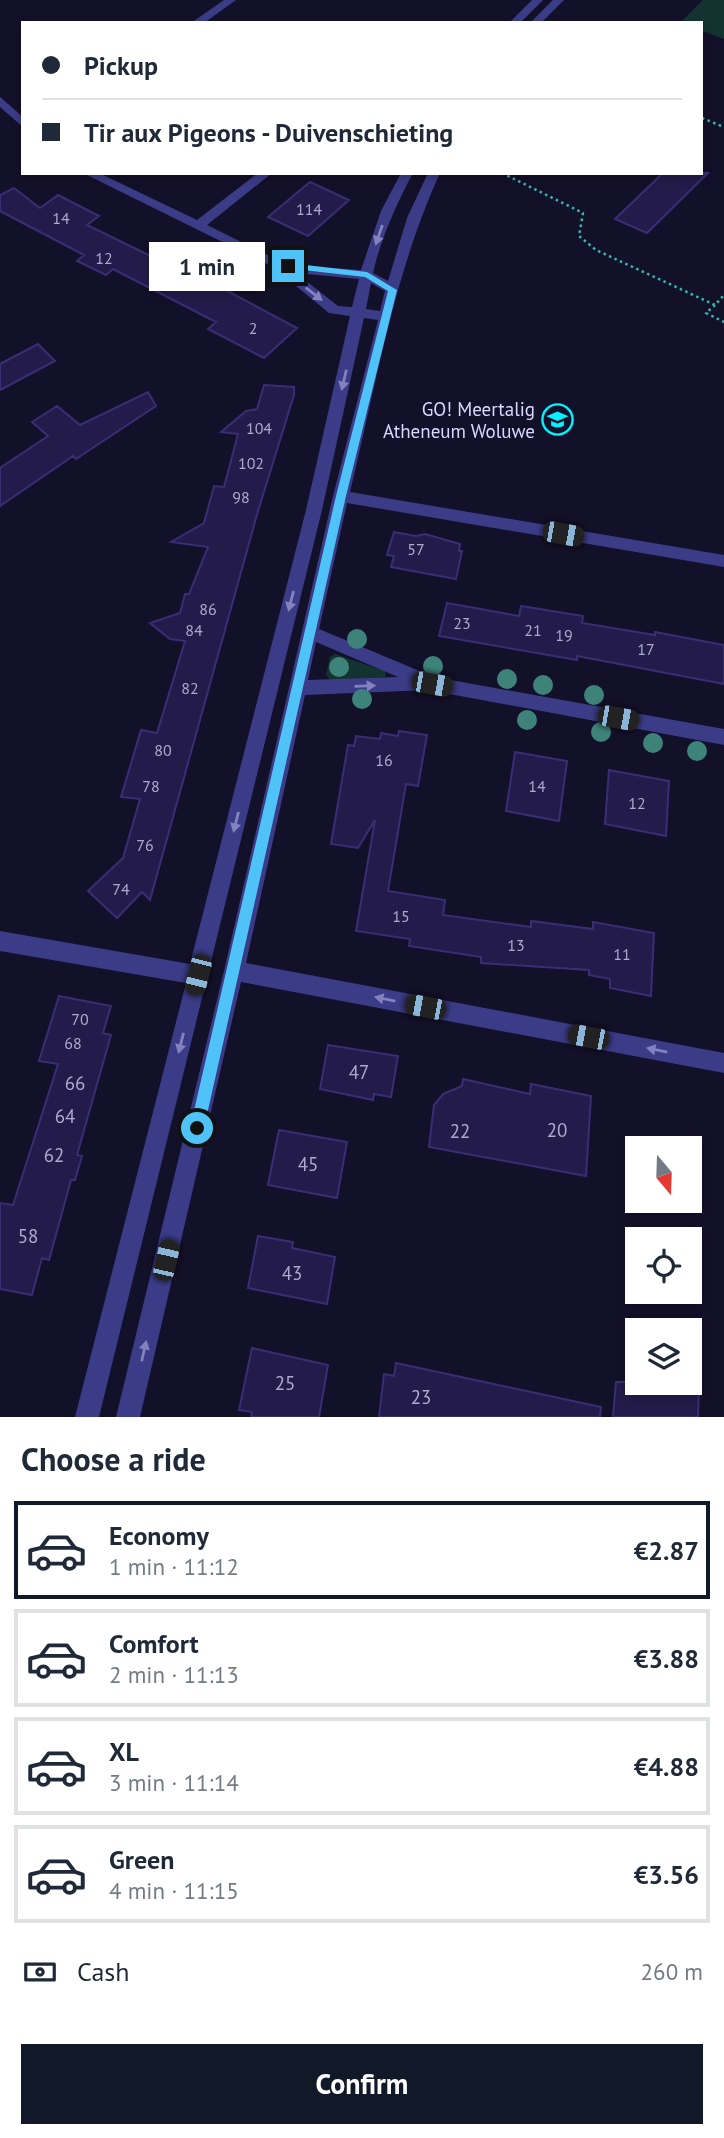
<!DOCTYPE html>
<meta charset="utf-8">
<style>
body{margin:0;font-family:"PT Sans",sans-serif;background:#f6f6f7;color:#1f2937;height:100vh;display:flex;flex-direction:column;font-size:26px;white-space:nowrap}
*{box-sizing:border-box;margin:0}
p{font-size:23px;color:#747a83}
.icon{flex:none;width:38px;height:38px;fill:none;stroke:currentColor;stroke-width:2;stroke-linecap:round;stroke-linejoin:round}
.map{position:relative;height:1417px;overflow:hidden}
.details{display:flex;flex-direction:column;background:#fff;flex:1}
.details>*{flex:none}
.guide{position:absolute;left:21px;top:21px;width:682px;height:154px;border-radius:0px;box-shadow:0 4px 10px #0003;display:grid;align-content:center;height:154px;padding:0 21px;background:#fff}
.needle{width:46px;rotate:161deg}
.buttons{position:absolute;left:625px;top:1136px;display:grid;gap:14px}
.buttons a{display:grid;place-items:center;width:77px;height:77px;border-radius:0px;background:#fff;box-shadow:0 4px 10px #0003;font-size:35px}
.end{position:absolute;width:32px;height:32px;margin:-16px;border:9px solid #4fc3f7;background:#111;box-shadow:0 0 0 4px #111}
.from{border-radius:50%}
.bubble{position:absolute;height:49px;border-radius:0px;background:#fff;box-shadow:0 4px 10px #0003;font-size:23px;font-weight:800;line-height:49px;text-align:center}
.car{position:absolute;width:21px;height:42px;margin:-21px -10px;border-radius:9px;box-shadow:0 0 5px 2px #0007;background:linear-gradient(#222 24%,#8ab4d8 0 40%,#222 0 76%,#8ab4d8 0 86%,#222 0)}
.guide b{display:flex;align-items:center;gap:24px;height:66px;font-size:26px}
.guide b+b{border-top:2px solid #e0e1e3}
.guide i{width:18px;height:18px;background:#1f2937}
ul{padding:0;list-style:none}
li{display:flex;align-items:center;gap:21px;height:98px;margin:0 14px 10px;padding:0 7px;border:4px solid #e0e1e3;border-radius:0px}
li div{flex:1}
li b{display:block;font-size:26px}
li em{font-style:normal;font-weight:800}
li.selected{border-color:#111827}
li>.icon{width:63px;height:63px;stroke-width:1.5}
h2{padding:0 21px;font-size:32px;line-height:84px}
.pay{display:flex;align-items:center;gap:18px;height:77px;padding:0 21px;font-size:26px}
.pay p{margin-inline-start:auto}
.primary-button{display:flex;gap:14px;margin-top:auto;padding:14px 21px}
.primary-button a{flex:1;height:80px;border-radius:0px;background:#111827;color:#fff;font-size:28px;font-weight:800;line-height:80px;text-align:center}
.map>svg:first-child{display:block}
.green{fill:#133331}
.building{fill:#231c4a;stroke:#392e76;stroke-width:2}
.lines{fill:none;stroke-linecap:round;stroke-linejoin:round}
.path{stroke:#30bcad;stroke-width:2.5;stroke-dasharray:2.5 3.5;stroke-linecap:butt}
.minor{fill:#3b3c88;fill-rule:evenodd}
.tree{fill:#3e8379}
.oneway{fill:#8382be}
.route{fill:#4fc3f7}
.labels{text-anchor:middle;stroke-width:5;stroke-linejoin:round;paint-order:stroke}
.number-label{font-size:16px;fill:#ada9d2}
.poi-label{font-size:19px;fill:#dbd8ff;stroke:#131029;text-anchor:end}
.near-number-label{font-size:19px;fill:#ada9d2}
</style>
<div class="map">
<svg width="724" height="1417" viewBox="0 0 724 1417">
<rect width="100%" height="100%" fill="#131029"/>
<path class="green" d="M703,0H724V39L702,31V23H680Z
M335,654L385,671L386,677L330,680L326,675L330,657Z"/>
<path class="building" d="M663,173H708L647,233L615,219Z
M310,182L349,200L308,236L268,217Z
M14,188L40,208L58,195L99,216L87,225L161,261L171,253L223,279L216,285L297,328L264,358L208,329L216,322L113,269L106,275L77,261L84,255L0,211V195Z
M38,344L55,361L0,390V364Z
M264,385L294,387V395L258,511L150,900L142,892L117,918L88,891L123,858L140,799L121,797L141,730L157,733L185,641L170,639L150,623L180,613L185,594H189L208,547L171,542L204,523L214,486L224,487L238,434L221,432L246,411L257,409Z
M148,392L156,406L76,459L73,456L0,506V468L48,436L32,422L57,406L80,425Z
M394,532L416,536L425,534L460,544L459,551H462L456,579L391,567L394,556L387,555Z
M447,603L519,616L521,606L583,616L582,623L655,635V632L724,645V684L577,656V660L439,636Z
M399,731L427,735L418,786L406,784L388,891L445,900L443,915L531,927V921L593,929V922L654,933L651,996L610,988V979L589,975V970L481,963V957L409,946L410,939L356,931L375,820L358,848L331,844L348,745L354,746L356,736L380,739L381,733L398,736Z
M515,752L567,761L559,821L506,811Z
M609,770L669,781L666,836L605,824Z
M59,996L111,1006L103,1033L111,1035L77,1155L82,1156L75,1180H71L49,1260L42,1258L32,1295L0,1289V1203L13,1205L58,1064L39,1061Z
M328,1045L398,1056L391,1097L374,1094L373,1100L320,1089Z
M463,1079L530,1094L531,1084L591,1096L586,1176L429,1147L434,1105L443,1094L462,1086Z
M279,1130L347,1142L337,1198L268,1185Z
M258,1236L293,1242L292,1248L335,1257L327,1304L248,1288Z
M252,1348L328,1365L319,1417H251L252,1412L239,1410Z
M396,1363L601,1407L600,1417H379L384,1374L394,1376Z
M616,1382H678L699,1387L698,1417H613Z"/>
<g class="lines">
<path class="path" d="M702,118L724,127
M502,173L583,213L579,236L596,250L715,305L724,295
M715,305L706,313L724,322"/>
<path class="minor" d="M224,0H236L204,23H191Z
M532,0H543L520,23H509Z
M553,0H564L541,23H530Z
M0,97L23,117V127L0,107Z
M83,173H99L197,220L258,173H272L207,225L278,260L303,266L361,270L381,211L401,173H413C396,205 381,238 373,273L388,281L407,218L428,173H440C394,273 376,385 350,492L724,555V567L347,503L319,629L434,677L724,729V745L428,690L305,695L246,963L724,1053V1073L241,982L140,1417H116L224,971L333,496L378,320L364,318L322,510L99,1417H75L186,983L0,951V931L190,964L306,510L350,316L329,313L273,267ZM296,273L359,279L352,307L338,306ZM371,283L385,291L380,311L366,309ZM316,642L398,677L308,680Z"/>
</g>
<g class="tree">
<circle cx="357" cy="639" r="10"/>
<circle cx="433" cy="666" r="10"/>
<circle cx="339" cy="667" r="10"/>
<circle cx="507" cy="679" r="10"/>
<circle cx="543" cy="685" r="10"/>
<circle cx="594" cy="695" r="10"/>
<circle cx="362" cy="699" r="10"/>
<circle cx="527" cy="720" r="10"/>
<circle cx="601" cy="732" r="10"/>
<circle cx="653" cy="743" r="10"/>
<circle cx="697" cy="751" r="10"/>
</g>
<defs><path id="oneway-solid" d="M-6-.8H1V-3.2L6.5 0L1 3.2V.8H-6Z" transform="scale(1.75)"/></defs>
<g class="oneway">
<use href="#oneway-solid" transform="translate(379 235) rotate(109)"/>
<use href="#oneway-solid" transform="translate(314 294) rotate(38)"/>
<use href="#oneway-solid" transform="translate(344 380) rotate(103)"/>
<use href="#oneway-solid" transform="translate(291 601) rotate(104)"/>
<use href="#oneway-solid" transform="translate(365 686) rotate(-2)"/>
<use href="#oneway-solid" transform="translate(236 822) rotate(104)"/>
<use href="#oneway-solid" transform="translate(385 999) rotate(-169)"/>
<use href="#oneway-solid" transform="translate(181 1043) rotate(104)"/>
<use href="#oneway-solid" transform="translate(657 1050) rotate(-169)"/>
<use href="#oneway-solid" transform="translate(144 1351) rotate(-77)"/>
</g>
<path class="route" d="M288,263L367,272L397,290L346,496L204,1128L197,1135L190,1128L336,496L388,291L365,277L285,268V264Z"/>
<defs>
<symbol id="school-ring" viewBox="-11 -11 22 22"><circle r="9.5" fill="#131029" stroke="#04f2ff" stroke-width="1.5"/><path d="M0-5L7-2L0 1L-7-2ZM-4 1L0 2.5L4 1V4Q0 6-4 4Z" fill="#04f2ff"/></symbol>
</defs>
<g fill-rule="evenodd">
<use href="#school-ring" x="540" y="402" width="35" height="35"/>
</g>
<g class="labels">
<g class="number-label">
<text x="309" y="215">114</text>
<text x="61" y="224">14</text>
<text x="104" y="264">12</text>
<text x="253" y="334">2</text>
<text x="259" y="434">104</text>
<text x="251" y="469">102</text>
<text x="241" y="503">98</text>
<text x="416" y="555">57</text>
<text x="208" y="615">86</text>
<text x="462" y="629">23</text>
<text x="194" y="636">84</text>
<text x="533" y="636">21</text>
<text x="564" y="641">19</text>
<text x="646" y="655">17</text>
<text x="190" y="694">82</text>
<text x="163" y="756">80</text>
<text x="384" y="766">16</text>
<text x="151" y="792">78</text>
<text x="537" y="792">14</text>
<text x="637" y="809">12</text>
<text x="145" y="851">76</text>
<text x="121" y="895">74</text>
<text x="401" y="922">15</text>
<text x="516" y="951">13</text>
<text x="622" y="960">11</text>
<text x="80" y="1025">70</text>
<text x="73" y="1049">68</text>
</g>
<g class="poi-label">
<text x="535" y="416">GO! Meertalig<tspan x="535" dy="22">Atheneum Woluwe</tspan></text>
</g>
<g class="near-number-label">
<text x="359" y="1079">47</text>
<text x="75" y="1090">66</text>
<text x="65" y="1123">64</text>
<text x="557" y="1137">20</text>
<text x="460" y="1138">22</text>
<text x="54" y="1162">62</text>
<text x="308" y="1171">45</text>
<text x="28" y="1243">58</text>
<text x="292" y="1280">43</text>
<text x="285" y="1390">25</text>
<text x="421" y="1404">23</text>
</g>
</g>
</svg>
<div class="buttons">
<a><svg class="needle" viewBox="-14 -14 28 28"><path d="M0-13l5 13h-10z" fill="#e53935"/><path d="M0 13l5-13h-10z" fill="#747a83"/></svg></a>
<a><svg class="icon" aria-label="locate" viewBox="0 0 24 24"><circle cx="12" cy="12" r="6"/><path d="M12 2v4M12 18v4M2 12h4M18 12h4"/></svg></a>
<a><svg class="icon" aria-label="layers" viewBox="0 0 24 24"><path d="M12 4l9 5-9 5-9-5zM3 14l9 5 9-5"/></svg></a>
</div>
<i class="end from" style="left:197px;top:1128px"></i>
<i class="end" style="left:288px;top:266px"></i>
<div class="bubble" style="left:149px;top:242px;width:116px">1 min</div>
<i class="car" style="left:563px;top:534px;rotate:100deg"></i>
<i class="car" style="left:432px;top:684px;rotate:100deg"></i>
<i class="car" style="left:618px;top:718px;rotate:100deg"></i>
<i class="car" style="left:198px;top:975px;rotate:194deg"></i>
<i class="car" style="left:425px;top:1007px;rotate:281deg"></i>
<i class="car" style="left:588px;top:1037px;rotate:281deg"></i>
<i class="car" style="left:166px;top:1260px;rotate:13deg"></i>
<div class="guide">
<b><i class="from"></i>Pickup</b>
<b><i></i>Tir aux Pigeons - Duivenschieting</b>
</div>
</div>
<section class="details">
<h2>Choose a ride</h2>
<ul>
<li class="selected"><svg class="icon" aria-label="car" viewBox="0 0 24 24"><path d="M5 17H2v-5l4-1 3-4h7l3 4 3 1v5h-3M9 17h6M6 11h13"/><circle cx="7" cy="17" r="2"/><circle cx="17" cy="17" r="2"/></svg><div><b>Economy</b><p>1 min · 11:12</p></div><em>€2.87</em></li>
<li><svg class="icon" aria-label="car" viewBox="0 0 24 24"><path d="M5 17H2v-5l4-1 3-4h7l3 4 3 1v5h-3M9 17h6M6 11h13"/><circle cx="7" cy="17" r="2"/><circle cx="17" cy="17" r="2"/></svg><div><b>Comfort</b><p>2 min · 11:13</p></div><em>€3.88</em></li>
<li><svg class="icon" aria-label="car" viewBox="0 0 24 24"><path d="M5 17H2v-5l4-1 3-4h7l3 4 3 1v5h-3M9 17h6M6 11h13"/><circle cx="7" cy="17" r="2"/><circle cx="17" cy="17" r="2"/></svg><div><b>XL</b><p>3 min · 11:14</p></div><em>€4.88</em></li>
<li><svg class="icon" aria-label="car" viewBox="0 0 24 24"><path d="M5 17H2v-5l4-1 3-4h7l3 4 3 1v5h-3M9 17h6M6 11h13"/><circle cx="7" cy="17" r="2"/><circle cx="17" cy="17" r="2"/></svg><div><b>Green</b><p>4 min · 11:15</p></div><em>€3.56</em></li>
</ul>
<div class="pay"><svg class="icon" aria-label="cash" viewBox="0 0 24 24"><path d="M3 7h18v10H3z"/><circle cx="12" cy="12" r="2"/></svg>Cash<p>260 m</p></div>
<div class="primary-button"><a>Confirm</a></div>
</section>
